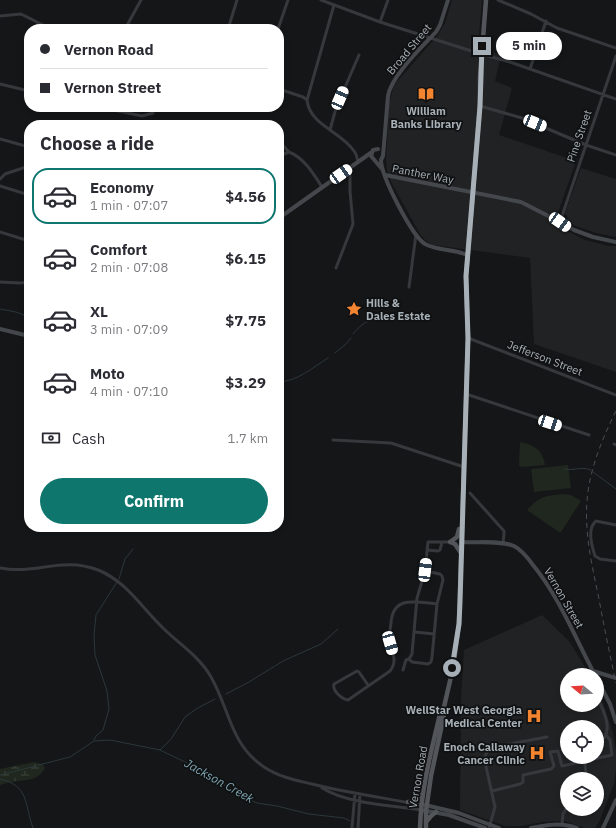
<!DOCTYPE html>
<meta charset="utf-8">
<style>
body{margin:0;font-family:"IBM Plex Sans",sans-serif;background:#f2f2f3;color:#2b2b33;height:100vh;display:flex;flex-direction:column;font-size:15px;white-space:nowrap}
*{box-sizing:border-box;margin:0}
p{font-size:13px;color:#7c7c81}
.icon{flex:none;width:22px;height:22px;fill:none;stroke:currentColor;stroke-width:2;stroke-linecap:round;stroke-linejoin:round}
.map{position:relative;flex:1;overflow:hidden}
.sheet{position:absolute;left:24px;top:120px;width:260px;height:412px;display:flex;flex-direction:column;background:#fff;border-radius:16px;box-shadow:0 2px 6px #0003}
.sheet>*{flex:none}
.banner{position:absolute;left:24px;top:24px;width:260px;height:88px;border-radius:16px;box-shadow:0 2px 6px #0003;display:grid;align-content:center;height:88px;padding:0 16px;background:#fff}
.needle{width:26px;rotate:288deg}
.tools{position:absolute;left:560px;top:668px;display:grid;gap:8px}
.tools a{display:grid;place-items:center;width:44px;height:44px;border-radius:50%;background:#fff;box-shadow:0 2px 6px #0003;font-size:20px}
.end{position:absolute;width:18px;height:18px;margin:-9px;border:5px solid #a7b0b7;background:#111;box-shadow:0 0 0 2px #111}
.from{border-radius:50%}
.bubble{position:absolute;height:28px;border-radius:14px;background:#fff;box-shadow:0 2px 6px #0003;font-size:13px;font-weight:700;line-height:28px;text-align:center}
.car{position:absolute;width:12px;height:24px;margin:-12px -6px;border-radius:5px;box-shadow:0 0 3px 1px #0007;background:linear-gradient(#fff 24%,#345 0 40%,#fff 0 76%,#345 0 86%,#fff 0)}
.banner b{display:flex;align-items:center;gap:14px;height:38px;font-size:15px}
.banner b+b{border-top:1px solid #e1e1e2}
.banner i{width:10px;height:10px;background:#2b2b33}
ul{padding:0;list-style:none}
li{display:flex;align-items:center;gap:12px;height:56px;margin:0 8px 6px;padding:0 8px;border:2px solid transparent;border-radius:16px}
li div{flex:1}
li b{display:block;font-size:15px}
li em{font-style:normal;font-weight:700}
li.selected{border-color:#0f766e}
li>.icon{width:36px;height:36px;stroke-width:1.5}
h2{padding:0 16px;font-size:18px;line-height:48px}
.pay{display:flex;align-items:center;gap:10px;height:44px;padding:0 16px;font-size:15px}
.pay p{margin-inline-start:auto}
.primary-button{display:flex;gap:8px;margin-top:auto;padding:8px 16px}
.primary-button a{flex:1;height:46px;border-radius:24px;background:#0f766e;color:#fff;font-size:16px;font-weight:700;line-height:46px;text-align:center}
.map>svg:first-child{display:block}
.built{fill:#212224;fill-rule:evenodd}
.wetland{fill:url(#wetland-marsh)}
.pitch{fill:#20271f}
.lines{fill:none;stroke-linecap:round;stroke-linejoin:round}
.stream{stroke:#2b383b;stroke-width:1}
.street{stroke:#36383c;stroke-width:3}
.secondary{stroke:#44484c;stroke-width:4}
.primary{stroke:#52565b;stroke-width:4.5}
.rail{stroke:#4b4f53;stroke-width:1;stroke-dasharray:5 4;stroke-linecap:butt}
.route{stroke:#a7b0b7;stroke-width:5}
.labels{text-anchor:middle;stroke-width:3.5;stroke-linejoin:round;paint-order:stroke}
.street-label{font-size:11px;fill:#a7b0b7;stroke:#101112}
.poi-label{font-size:11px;font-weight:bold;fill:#a7b0b7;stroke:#101112;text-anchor:end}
.water-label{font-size:12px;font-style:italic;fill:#7ea6b3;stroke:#101112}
</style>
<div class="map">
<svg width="616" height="828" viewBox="0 0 616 828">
<defs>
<pattern id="wetland-marsh" width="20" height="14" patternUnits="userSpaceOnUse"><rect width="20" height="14" fill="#20271f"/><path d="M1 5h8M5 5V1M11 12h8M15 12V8" fill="none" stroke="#3e443d"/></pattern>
</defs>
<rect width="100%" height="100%" fill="#151617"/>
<path class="built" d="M452,0H482L478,47L501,55L495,81L512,88L499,135L576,161L554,224L585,240L609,246H616V372L534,344L530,258L433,245L426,241L420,234L391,182L387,170L386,160L389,104L394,85L438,35L445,23Z
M581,168L616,179V237L596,233L570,224L565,213Z
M542,615L569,641L590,675H567V705H597V690L603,703L613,733L616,751V769L614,784L600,820L595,828H584L565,821L543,822L521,826H505L460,810L461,698L464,650ZM567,727H597V757H567ZM567,779H597V809H567Z"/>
<path class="wetland" d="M34,762L42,764L45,768C37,783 23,779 10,782C6,783 3,784 0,785V769Z"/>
<path class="pitch" d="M520,442C534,444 543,451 545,465L521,467L519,465Z
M568,465L571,488L534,492L531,469Z
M563,494L571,495L581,501L561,532H559L527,510C540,496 545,496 563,494Z"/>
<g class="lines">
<path class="stream" d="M0,309L16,312L29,317
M353,334C359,327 364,321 374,320
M335,353L346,344L351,338
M279,382C298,381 312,368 328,358
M565,469C576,471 580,466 591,470
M593,472L616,489
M119,579L125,559L133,549
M226,694L249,682L283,661L321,644L338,629
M94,740L96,736L103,730L109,709L107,691L95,655L94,636L96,615L117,582
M160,750L171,739L185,717L196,709L215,699
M0,775L70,757L94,741L110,740L160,750L206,772L239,795L257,803L277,806L309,814L344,818L350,821
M0,779C30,786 24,804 33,828"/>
<path class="street" d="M321,0L380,22L481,54L510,62L616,99
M498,0L531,14L557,28L616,48
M334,5L307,100C310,126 341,131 354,151C357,154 357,159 358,162
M0,16L21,14L51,29
M380,22L388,0
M125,29L141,0
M228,29L237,0
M278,29L288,0
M530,69L546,21
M0,84L29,91
M279,89L303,97L307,100
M480,106L522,118L586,145L616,155
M99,107L142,116L153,113L154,107
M330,130L336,108L359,55
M0,139L29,147
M279,141L289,152
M279,156L289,152C304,158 313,173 322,187
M0,179L5,174L29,166
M0,186L29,195
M560,222L616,56
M0,232L29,241
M336,268L353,224L350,191V167
M0,282L20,283L29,282
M409,287L416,234
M468,338L616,395
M466,394L589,435
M333,440L391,443L464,467
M614,444L616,445
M470,493L504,531V534L503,543
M616,525L596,521C587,528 592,547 595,556L600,559L616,561
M427,550L438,551L440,550L442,542
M0,568C35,575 62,556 98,570C126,581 142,608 163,628C179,644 200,657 211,677C230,710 230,744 264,767C279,777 295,780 312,784C348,793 385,798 422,805
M415,632L434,634
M409,659L412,662L428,664L431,662L432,657L437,604L443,580L442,576L440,574L425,571
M403,670L406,660L409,659L412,654L417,598L425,571L428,542H450
M368,685L359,672L357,671L334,684C332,691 342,699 348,700L390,671C398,661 392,653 390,642C389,636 390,629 391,623C393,595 416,602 437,604
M597,697C604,711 616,735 597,743
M584,757L586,773V779
M322,788C348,804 391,805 421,810
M492,791L520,784L523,782V775L551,769L554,766L550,752L558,751L562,766L612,755L610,740L607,736
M562,824L563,814L567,807
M352,828L355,793
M358,828L360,794
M489,828L495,807L485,762C485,757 485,753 489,750C494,746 538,739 547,737"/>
<path class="secondary" d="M378,149L373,150L371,156L382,169
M381,160L383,156L388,96C391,76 422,47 436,32L440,25L448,0
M381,160C381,176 412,236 425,244C438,251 454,249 467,255
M385,175L521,202L560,222L574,230L593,237L616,242
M279,218L372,152
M0,329L29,336
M462,542C476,543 500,540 514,546C522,550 528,558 533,565C560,598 575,638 595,675
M593,671L616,678
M597,679L610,704L616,722
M425,805L459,813L499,828
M421,810L449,815L485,828
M531,828C546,825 561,822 577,828
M603,828L616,800"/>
<path class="primary" d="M450,542L457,537L459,529
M450,542L455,544L461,553
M408,802L416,801L422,794
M426,822L431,816L436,812
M420,828C421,789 431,752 440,714L444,707L453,668L459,624L468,338L466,276L480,106V77L486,0
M426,828V811L431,776L444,715V707"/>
<path class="rail" d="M616,411C604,435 594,459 589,485C582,524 591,561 599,599C604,627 610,655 616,683"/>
</g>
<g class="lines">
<path class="route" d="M452,668L459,624L460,602L468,338L466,276L480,106L482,46"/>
</g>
<defs>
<symbol id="library-bare" viewBox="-9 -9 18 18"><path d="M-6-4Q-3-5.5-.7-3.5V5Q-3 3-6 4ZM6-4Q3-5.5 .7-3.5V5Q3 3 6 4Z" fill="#f38531" stroke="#101112" stroke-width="2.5" paint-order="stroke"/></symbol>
<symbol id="sight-bare" viewBox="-9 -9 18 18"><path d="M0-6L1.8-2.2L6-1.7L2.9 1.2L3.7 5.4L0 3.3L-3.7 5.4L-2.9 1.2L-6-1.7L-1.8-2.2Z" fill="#f38531" stroke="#101112" stroke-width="2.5" paint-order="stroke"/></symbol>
<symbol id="hospital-bare" viewBox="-9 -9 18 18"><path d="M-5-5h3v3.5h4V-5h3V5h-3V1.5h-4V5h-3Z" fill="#f38531" stroke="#101112" stroke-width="2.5" paint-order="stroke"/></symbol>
</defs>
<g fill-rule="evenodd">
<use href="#library-bare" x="415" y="83" width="22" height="22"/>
<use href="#sight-bare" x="343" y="298" width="22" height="22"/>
<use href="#hospital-bare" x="523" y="705" width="22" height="22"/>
<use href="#hospital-bare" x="526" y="742" width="22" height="22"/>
</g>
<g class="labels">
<g class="street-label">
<text transform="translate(409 49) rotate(-50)" y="4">Broad Street</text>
<text transform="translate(579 136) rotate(-71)" y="4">Pine Street</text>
<text transform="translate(423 174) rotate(11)" y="4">Panther Way</text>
<text transform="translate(545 358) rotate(21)" y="4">Jefferson Street</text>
<text transform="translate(564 598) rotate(60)" y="4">Vernon Street</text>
<text transform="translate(418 777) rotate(-80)" y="4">Vernon Road</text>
</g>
<g class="poi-label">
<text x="426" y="115" text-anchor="middle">William<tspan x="426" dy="13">Banks Library</tspan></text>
<text x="366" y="307" text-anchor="start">Hills &amp;<tspan x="366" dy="13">Dales Estate</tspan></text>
<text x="522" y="714">WellStar West Georgia<tspan x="522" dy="13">Medical Center</tspan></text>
<text x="525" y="751">Enoch Callaway<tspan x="525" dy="13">Cancer Clinic</tspan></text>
</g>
<g class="water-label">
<text transform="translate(219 781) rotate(29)" y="4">Jackson Creek</text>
</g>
</g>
</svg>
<div class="tools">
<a><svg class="needle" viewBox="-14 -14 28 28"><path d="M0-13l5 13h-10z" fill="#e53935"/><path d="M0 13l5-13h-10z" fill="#7c7c81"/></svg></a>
<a><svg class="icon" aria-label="locate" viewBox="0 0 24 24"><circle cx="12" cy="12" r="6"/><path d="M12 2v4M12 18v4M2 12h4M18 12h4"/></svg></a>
<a><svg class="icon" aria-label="layers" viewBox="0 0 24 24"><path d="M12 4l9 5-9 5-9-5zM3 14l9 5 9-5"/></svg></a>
</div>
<i class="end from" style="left:452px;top:668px"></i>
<i class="end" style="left:482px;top:46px"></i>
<div class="bubble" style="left:496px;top:32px;width:66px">5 min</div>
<i class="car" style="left:340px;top:98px;rotate:23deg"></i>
<i class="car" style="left:535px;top:123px;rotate:112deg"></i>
<i class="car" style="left:341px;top:174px;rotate:56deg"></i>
<i class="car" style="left:560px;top:222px;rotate:125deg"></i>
<i class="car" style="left:550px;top:423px;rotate:108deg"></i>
<i class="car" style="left:425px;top:570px;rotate:7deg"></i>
<i class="car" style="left:390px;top:643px;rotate:164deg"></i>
<div class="banner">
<b><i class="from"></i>Vernon Road</b>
<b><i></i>Vernon Street</b>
</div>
<section class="sheet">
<h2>Choose a ride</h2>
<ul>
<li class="selected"><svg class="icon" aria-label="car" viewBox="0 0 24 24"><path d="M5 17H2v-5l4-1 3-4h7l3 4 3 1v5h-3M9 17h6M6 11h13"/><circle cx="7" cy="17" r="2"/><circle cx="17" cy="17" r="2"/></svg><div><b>Economy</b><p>1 min · 07:07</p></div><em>$4.56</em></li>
<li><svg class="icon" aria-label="car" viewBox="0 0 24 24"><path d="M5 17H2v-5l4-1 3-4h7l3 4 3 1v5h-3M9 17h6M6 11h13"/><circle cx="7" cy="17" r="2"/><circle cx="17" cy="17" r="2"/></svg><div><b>Comfort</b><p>2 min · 07:08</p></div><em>$6.15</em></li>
<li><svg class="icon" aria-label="car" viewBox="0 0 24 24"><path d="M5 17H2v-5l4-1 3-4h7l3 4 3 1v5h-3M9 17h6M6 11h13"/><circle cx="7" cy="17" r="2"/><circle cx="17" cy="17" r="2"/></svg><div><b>XL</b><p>3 min · 07:09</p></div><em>$7.75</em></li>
<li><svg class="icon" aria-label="car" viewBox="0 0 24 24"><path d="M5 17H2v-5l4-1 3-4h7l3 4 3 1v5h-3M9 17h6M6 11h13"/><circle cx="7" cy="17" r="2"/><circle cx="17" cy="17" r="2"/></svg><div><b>Moto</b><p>4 min · 07:10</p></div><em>$3.29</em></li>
</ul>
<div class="pay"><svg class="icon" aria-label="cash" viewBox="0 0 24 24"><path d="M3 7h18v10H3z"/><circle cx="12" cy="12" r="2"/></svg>Cash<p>1.7 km</p></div>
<div class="primary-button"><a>Confirm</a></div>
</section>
</div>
